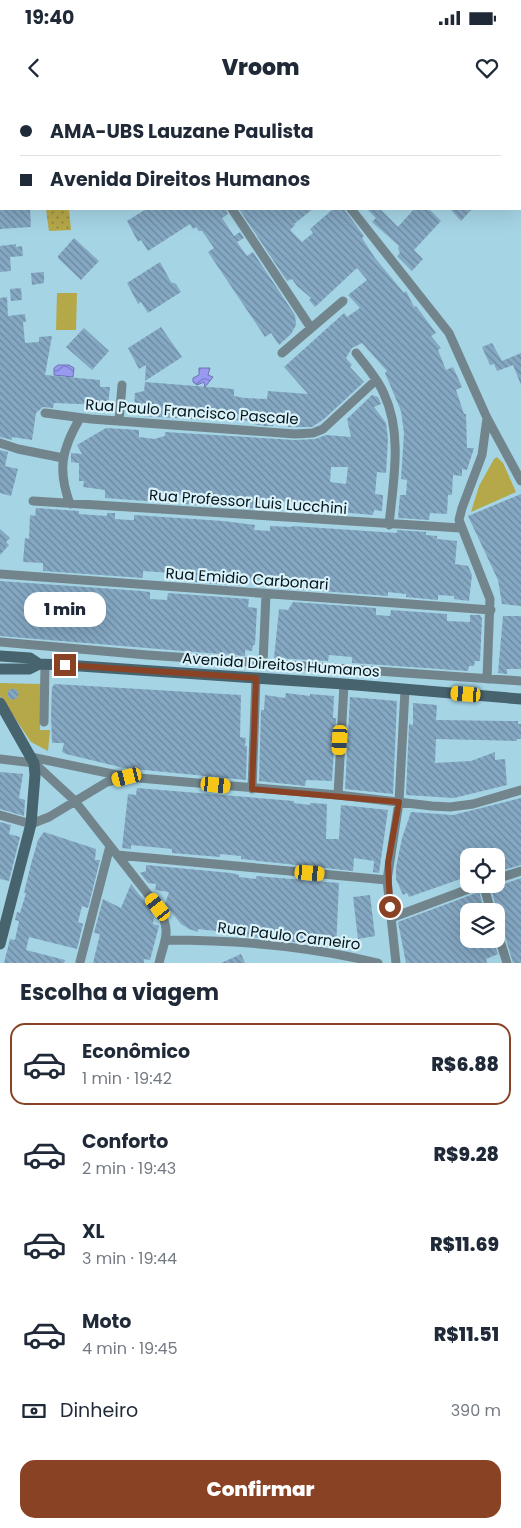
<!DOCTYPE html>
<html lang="pt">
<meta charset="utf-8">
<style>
body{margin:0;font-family:Poppins,sans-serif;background:#f2f2f3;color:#1f2937;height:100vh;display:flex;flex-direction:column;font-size:19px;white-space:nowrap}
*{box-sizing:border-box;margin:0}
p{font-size:16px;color:#747a83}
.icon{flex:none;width:28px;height:28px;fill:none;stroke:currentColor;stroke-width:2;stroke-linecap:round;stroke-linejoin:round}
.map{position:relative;height:863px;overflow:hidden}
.panel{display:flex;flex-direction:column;background:#fff;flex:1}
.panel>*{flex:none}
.banner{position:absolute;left:0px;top:0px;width:521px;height:110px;box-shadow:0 5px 20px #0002;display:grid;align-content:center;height:110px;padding:0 20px;background:#fff}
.controls{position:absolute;left:460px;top:748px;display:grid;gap:10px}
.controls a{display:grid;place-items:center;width:45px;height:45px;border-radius:10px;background:#fff;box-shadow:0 5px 20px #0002;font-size:25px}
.end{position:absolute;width:22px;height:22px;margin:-11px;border:6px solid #8a4224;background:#fff;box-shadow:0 0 0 2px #fff}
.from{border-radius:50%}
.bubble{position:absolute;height:35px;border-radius:15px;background:#fff;box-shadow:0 5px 20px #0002;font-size:16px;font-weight:800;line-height:35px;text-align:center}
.car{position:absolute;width:15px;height:30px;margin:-15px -8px;border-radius:6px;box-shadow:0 0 4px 1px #0007;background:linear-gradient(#f5c518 24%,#345 0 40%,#f5c518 0 76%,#345 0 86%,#f5c518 0)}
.banner b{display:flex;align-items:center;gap:18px;height:48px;font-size:19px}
.banner b+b{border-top:1px solid #e0e1e3}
.banner i{width:12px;height:12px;background:#1f2937}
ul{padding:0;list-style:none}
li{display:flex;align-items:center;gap:15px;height:82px;margin:0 10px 8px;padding:0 10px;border:2px solid transparent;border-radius:15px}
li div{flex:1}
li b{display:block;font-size:19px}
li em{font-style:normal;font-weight:800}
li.on{border-color:#8a4224}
li>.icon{width:45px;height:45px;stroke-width:1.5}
h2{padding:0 20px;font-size:22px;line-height:60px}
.pay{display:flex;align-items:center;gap:12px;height:55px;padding:0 20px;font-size:19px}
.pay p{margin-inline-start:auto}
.primary-button{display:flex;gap:10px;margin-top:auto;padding:10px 20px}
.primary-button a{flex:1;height:58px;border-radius:15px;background:#8a4224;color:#fff;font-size:20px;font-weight:800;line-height:58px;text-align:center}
.status{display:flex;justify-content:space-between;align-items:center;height:35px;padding:0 25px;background:#fff;direction:ltr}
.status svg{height:14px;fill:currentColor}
header{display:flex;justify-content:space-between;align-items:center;height:65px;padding:0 20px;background:#fff;font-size:22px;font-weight:800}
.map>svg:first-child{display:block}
.park{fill:#b5a849}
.garden{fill:url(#garden-dots)}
.water{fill:url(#water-waves);stroke:#6c72b1}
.building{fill:url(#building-back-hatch);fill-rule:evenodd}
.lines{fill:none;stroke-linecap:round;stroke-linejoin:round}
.street{stroke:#72858c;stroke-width:9}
.secondary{stroke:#47636d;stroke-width:11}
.route{stroke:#8a4224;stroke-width:6}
.labels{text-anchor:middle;stroke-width:4.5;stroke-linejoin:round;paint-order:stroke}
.street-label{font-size:15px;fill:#05161c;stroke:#d9f1f9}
</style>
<div class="status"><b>19:40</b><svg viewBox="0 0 49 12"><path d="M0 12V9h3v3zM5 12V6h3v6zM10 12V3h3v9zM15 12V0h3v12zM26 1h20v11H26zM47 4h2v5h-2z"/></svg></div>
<header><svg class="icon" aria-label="back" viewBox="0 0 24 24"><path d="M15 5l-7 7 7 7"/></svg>Vroom<svg class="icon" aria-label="heart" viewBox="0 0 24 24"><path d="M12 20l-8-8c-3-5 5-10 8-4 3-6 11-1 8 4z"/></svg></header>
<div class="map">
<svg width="521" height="863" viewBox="0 0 521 863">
<defs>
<pattern id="garden-dots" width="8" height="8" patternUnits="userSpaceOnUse" patternTransform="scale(1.25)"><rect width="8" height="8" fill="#b5a849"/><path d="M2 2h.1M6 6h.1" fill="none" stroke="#91883c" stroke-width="1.8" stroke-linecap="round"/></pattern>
<pattern id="water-waves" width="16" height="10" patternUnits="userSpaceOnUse" patternTransform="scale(1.25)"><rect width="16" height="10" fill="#9899f1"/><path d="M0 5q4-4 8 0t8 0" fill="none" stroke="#7a7cc2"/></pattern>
<pattern id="building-back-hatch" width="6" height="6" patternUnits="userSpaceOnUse" patternTransform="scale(1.25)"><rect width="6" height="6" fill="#85a8c3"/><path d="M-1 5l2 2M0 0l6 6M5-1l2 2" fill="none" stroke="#6b889e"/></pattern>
</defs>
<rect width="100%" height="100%" fill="#a5d4e5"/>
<path class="park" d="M57,193H77L76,230H56Z
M497,357L503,363L516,392L471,412L479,386L494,359Z
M0,583L41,584L40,630H50L48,651L31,642L0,596Z"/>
<path class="garden" d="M46,109H69L71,130L49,131Z"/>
<path class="water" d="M58,265H69L74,268L73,277L54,275V268Z
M199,268H210L208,275L213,277L205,287L204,282L197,285L193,282V278L199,275Z"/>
<path class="building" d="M0,109H30L31,127L0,129Z
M146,109H226L228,114L222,118L234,136L240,132L244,138L237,142L247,156L253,152L295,215L296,225L291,234L279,245L271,233L265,237L208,152L214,148L202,131H199L196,127L193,129L190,124L148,151L141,140L138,142L127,121Z
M239,109H313L294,124L295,125L290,130L302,142L313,133L310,129L333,109H344L364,136L362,138L375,158L404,193L406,191L414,207L416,206L436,233L431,236L441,248L438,250L446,270L453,267L458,278L462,287L456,290L464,314H466L467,348H474L467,370L462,369V376L453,375L452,395H448L447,414L430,413L429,420L398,418L400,395H406L407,380L401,379L404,333L401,311L385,273L387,271L362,243L352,248L346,258L352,265L350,267L364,282L324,319L312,327H288V319L274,318L273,326H265L254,324L255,321L232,320V314L207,312L206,320L143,316V308L134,307L135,293L144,291L145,282L234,289V296L245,298L267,299L268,291L308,294L284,267L344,213L347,217L360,208L348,195L367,180L357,168L315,207L309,200L311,198L297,186L292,179L287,181Z
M367,109H380L398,127L414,109H429L441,121L414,150L423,159L412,171L397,156L400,153L398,148L399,146L372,122L376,118Z
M450,109H472L461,121Z
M74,138L99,161L81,180L58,158V156Z
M16,144V147L22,146L23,156L10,157L11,171L0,172V146Z
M160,162L171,182L176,184L181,192L148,213L141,202L138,204L127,183Z
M44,172V183L32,185L31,173Z
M21,188L22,200L11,201L10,189Z
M7,197L8,216L25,214L26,222H23L25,243L39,242V237L52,236L45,275L100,280V287H110L108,305L54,303L53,308L43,307L36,313L32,340L12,337V340L0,337V198Z
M161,227L182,257L145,281L146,265L139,269L128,248Z
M84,228L109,251L92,270L66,247Z
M492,243L502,261L521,253V285L513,265L497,271L494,264L490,265L482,247Z
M372,295L378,297L381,304L374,307L386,323L388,339L386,373L377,372L375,394L383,395L382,411L374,410L373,415L339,412L340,406L277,401V410L250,408V400L235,399V407L186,404L187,395L171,394L161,393L160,402L105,398V390L83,387L84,381H79V363L71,362V353L82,354L77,345L106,328L139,330V337L154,339L165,336V332L295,340L315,339L326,335L351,337L347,319ZM331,367H348L346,384L330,382Z
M0,350L8,352L5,366L18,369L11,396L0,393Z
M521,394V506L502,504L498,480L468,416Z
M36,408L79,411V414L107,416V413H115V419L130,420H134V415L223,421L255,425L254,430L270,431V426L292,427V426L397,433V430L426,432V435L437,436V439L457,441L455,464L468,466L472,475L469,501L454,499V496L438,495V500L406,497V494L388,492V496L294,489L295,482L254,479L245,478L244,486L204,483L170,479L171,473L143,471V478L43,471V463L23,462L25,438L29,439L30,415L35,416Z
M0,429L10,438L6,442L9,445L0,455Z
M0,481L142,491L150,492V499L167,500L168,493L249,499L248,507L257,508L255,545H253L252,551L245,550V556L0,536Z
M293,502L376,508V515L390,516L391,510L447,514V521L470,522V515H480L482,519L480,561H475L474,566H469L468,571L352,563V557L329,555L328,561L274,558L279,509L288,510Z
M503,516H521V569H507V574L498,573Z
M55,584L241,595L240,637L246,638L245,646H247L246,680L124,668L66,654L62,652L64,643H52L51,614L52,587Z
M7.5 594a5.5 5.5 0 1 1 11 0a5.5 5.5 0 1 1-11 0Z
M286,593L310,596V594L334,596L333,618H336L332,681L306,680L305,686L259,681L261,610H264L265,595L285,598Z
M350,597L397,601L393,694L345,689Z
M413,603L437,605L436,620L518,621V624H521V639H517V641L436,639L435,663L471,661L495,652V660L505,659L507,685L454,698L406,695L409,624L413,625Z
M0,672L23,674L19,698L25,700L24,716L0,709Z
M137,688L294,701V703L310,705V703L327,704L326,739H339L341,705L388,710L379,773L373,772L374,761L354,758L353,771L241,759V756L220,754V757L172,753V749L131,745V749L122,748L128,694L136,695Z
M521,698V765L496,772V756H469V776L409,797L407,793L403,795L396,779V768L402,738L411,712L453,715Z
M0,722L11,725L9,734L20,737L9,781L0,779Z
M44,732L96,749L95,760H100L88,808L82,806L78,822L83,824L77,849L29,837L26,850L65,860L64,863H4L10,839L15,840L19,821L15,820L17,812L20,813L26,793H24L31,764L38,740Z
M146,765L231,773L239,775V777L256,779V776L339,783L336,848L274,839L225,835V832L198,829V832L189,829L181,824L165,804L169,792L155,790L156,784L148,783L140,773L146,771Z
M521,778V863H513L491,789Z
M131,784L149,807L154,817L153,824L159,826L150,860L144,859V863H93L100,834L94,833L103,799L121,808Z
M479,792L485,811H469V839H493L498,854L486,859L487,863H406L398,822Z
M370,795L375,836L358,839L353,797Z
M241,854L245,863H221Z"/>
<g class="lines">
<path class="street" d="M267,0L268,1
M419,0L420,1
M470,0V1
M125,1V0
M232,109L311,228
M351,109L449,233L487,318L482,355L462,408L459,420L490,499L487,579
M282,253L343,201
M356,253C366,266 378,279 384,294C403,334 393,383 389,425
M45,313L91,319L295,334L313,333L323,329L376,280
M487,318L521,381
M119,321L122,285
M0,343L18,349L63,358
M33,401L461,428
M70,404C57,369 62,349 80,318
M0,474L491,510
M0,542L147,555L521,581
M263,563L266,494
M44,622L45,564
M31,657L127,677L338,695L432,706L450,707L473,704L521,690
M0,659L34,663L74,700L158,807C172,832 165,838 159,863
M252,689L256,578
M338,695L344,584
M0,715L31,724L49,717L107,682L124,678
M117,755L387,780
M496,779L521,771
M483,784L491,811
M391,818L482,784
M496,828L507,863
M167,840C238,840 309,846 378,863
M80,862L110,746
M396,863L387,780L399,702L405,590"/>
<path class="secondary" d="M206,1L208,0
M0,14H1
M0,31H1
M0,556L30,558L39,564
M0,569H29L39,564L65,565L344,584L521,599
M0,603L34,663L35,675L31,724L0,844"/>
</g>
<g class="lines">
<path class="route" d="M65,565L256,578L252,689L399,702L388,763L390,807"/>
</g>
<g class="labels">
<g class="street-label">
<text transform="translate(192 312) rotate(4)" y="5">Rua Paulo Francisco Pascale</text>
<text transform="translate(248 402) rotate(4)" y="5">Rua Professor Luis Lucchini</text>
<text transform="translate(247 479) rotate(4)" y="5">Rua Emidio Carbonari</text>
<text transform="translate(281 565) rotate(4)" y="5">Avenida Direitos Humanos</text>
<text transform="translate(289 836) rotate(7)" y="5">Rua Paulo Carneiro</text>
</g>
</g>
</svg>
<div class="controls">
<a><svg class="icon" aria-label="locate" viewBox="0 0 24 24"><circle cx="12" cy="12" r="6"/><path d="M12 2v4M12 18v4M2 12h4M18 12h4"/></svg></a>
<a><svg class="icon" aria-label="layers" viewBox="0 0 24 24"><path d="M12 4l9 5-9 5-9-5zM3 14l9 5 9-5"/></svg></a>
</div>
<i class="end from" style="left:390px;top:807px"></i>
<i class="end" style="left:65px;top:565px"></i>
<div class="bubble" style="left:24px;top:492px;width:82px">1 min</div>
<i class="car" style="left:466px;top:594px;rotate:274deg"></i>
<i class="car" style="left:340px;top:640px;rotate:183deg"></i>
<i class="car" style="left:127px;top:677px;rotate:256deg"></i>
<i class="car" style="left:216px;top:685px;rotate:96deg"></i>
<i class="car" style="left:310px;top:773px;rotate:95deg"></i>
<i class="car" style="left:158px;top:807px;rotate:322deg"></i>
<div class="banner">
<b><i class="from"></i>AMA-UBS Lauzane Paulista</b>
<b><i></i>Avenida Direitos Humanos</b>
</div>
</div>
<section class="panel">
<h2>Escolha a viagem</h2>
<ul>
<li class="on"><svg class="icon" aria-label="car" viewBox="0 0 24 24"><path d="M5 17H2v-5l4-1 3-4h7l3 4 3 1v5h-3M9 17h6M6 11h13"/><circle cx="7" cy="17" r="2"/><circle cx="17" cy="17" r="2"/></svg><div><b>Econômico</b><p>1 min · 19:42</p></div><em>R$6.88</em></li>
<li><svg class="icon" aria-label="car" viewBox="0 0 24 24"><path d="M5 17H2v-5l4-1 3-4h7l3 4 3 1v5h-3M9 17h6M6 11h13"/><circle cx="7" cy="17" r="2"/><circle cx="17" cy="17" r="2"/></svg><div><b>Conforto</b><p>2 min · 19:43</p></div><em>R$9.28</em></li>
<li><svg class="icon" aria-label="car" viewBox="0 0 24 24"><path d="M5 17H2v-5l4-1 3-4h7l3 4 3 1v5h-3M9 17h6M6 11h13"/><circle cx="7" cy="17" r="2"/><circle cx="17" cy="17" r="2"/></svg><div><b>XL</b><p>3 min · 19:44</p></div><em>R$11.69</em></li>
<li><svg class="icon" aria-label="car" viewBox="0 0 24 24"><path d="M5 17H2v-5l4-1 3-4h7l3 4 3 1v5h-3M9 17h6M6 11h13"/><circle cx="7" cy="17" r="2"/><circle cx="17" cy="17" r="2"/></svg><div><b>Moto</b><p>4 min · 19:45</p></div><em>R$11.51</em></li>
</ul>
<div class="pay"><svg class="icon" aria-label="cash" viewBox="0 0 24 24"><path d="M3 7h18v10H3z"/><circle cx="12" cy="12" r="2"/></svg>Dinheiro<p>390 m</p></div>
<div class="primary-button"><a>Confirmar</a></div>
</section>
